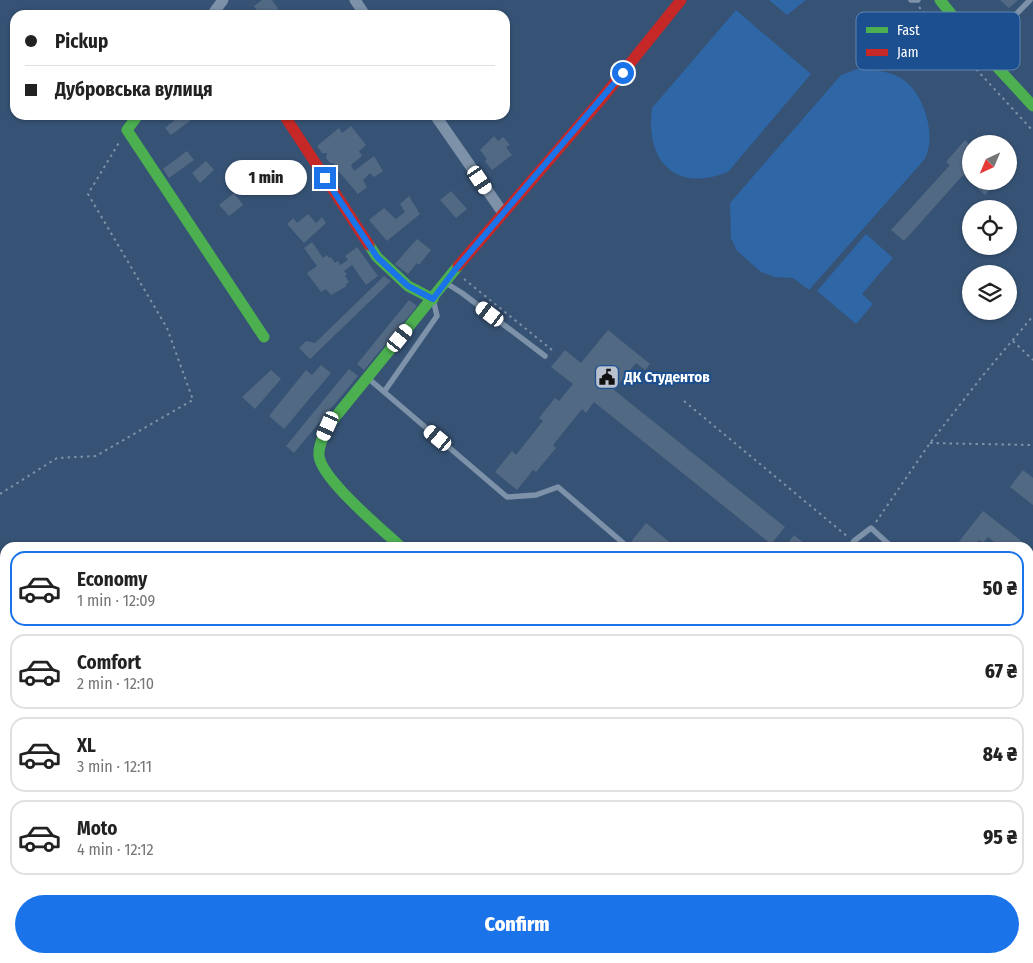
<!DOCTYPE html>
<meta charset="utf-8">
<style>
body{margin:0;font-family:"Fira Sans Condensed",sans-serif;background:#f6f6f6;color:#222;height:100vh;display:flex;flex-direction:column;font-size:19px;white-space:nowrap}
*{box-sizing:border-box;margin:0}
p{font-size:16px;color:#767676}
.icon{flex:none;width:28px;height:28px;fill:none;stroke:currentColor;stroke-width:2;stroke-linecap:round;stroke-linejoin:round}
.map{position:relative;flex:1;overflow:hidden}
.details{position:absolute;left:0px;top:542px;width:1034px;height:421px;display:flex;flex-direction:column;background:#fff;border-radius:15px 15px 0 0;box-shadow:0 1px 4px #0004}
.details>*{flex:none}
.banner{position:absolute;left:10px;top:10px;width:500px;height:110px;border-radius:15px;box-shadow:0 1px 4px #0004;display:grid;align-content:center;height:110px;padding:0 15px;background:#fff}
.needle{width:32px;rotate:224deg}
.controls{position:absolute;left:962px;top:135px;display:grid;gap:10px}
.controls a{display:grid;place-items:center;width:55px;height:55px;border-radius:50%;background:#fff;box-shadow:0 1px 4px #0004;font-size:25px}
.end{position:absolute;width:22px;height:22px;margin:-11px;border:6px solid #1a73e8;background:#fff;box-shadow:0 0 0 2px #fff}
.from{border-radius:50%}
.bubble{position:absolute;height:35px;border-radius:18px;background:#fff;box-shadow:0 1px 4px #0004;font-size:16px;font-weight:800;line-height:35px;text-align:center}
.car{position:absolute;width:15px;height:30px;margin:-15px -8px;border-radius:6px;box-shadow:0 0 4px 1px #0007;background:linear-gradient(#fff 24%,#345 0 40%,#fff 0 76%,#345 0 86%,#fff 0)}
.banner b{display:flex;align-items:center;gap:18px;height:48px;font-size:19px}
.banner b+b{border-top:1px solid #e0e0e0}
.banner i{width:12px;height:12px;background:#222}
ul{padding:9px 0 0;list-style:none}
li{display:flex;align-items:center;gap:15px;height:75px;margin:0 10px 8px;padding:0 5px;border:2px solid #e0e0e0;border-radius:15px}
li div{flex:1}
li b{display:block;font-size:19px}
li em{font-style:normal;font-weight:800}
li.selected{border-color:#1a73e8}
li>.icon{width:45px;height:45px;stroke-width:1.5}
.button{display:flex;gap:10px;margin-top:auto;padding:10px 15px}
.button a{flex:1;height:58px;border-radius:30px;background:#1a73e8;color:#fff;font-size:20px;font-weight:800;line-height:58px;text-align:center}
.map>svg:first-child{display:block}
.green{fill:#2f66a5}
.building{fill:#526984}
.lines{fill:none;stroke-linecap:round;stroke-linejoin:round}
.path{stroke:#7d92a8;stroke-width:2;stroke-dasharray:2.5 4;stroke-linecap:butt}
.lane{stroke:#7d92a8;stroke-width:5.5}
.street{stroke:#7d92a8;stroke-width:11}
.fast{stroke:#4caf50;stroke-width:11}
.jam{stroke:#c62828;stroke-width:11}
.rail{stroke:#7e92a7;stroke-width:3;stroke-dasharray:9 4;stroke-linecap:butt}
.route{stroke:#1a73e8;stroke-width:6}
.labels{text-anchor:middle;stroke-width:4;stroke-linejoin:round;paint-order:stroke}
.poi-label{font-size:15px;font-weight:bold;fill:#fff;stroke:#1b4f8f;text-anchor:start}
.key{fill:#1b4f8f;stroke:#5f84b1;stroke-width:1}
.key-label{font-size:14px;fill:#fff}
</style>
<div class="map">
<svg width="1033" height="963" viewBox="0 0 1033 963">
<rect width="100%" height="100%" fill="#365274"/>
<path class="green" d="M769,0H806L787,15Z
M736,10L811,74L728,172C675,193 645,161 652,108Z
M857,69C871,70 886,70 899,77C924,90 938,137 924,160L809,290L793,278L775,277L761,272L737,251L731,238L730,203L841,75Z
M866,234L893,258L862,294L873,304L856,324L817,291Z"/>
<path class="building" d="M262,0H272L282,15H260L254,6Z
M1000,0H1018L1009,8Z
M181,115H187L191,120L171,135L165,128Z
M351,126L366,145L359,151L362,156L351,165L354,171L374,156L383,171L374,177L370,173L363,180L367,187L358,194L334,166V163H330L326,158L327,153H322L317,146L339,128L342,133Z
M494,136L498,141L503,137L505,139L510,145L506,147L512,155L492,170L485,161L487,159L480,150Z
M965,140L971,146V181H998L985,195L963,175L904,241L891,230L950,165L946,162Z
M187,151L194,160L169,178L163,169Z
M206,161L214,170L200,183L192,173Z
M451,191L467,209L456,218L440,200Z
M234,193L243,205L229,216L219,205Z
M409,196L420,214L387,241L369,220L384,208L396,219L405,212L400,204Z
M308,214L316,223L322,217L326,223L304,243L287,224L293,218L297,223Z
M417,239L431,250L419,265L417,263L408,274L395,264Z
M312,242L323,258L327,255L329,258L331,257L335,263L338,261L340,265L348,260L345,256L357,247L378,276L366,285L352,265L344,271L347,274L345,276L349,282L345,285L347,286L331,295L326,289L321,292L307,273L317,266L304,248Z
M384,276L391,281L310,359L299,348L306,341L315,343Z
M409,300L417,306L364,370L357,364Z
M608,330L650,364L645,370L636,363L614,390L785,527L771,544L594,402L586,413L582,409L553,445L556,448L536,472L533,470L517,490L495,472L512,451L516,455L543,421L539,418L555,398L559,401L573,384L551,367L565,350L581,363Z
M321,365L331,373L284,429L269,416L306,370L312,375Z
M349,369L358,376L294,453L286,446Z
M271,370L281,379L255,409L242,397Z
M1023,470L1033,478V505L1010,487Z
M983,511L1033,550V564L1029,570V548H1001L988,537L983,543L979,540L972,548H954Z
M646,523L677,548H638L631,542Z
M794,535L810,548H784Z
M1029,708L1033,711V744L1032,745L1029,743Z
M866,959H896L901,963H871Z
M978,959H1005L1002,963H974Z"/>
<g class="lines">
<path class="path" d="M919,7L1033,131
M464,279L552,350
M1013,341L1033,360
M684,401L848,537
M930,443L1033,445
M0,494L57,458L96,456L193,400L167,328L88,194L120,141
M876,522L930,443L984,374L1033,316
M1029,584L1033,579"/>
<path class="lane" d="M911,0H918
M983,48L1030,0
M446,283L462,293L545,356
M369,379L507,497L536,495L558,487L629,548
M384,392L437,316L434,303
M849,548L854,541L871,528L893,548
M1029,663L1033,667"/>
<path class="street" d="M355,0L365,15
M212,15L223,0
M435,115L503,213
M1029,958L1033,953
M840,959L845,963"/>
<path class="fast" d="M940,0L972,40L1033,106
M138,115L127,130L264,337
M369,245L377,257L408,286L433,299
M402,548C383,530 322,480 319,456C318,445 324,435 328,426L458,266"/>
<path class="jam" d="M284,115L369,245
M458,266L599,102L681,0"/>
<path class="rail" d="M0,800L5,810
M0,849L5,859
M0,872L5,882
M0,891L5,899
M42,959L45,963
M56,959L58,963
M74,959L75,963"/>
</g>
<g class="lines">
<path class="route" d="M325,178L377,257L408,286L433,299L454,271L623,73"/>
</g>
<defs>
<symbol id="civic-square" viewBox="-11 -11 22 22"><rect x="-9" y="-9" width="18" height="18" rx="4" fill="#b9c2ce" stroke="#1b4f8f"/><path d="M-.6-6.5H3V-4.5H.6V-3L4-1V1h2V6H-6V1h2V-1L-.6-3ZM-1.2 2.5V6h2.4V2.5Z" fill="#111"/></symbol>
</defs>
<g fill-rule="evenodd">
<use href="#civic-square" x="593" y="363" width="28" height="28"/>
</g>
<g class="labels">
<g class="poi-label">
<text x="624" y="382">ДК Студентов</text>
</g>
</g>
<rect x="856" y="12" width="164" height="58" rx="8" class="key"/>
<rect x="866" y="27" width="22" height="6" fill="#4caf50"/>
<rect x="866" y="49" width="22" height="7" fill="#c62828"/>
<g class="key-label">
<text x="897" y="35">Fast</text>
<text x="897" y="57">Jam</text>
</g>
</svg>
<div class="controls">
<a><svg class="needle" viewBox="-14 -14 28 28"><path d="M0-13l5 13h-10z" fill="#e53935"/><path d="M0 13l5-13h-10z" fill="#767676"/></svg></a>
<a><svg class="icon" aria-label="locate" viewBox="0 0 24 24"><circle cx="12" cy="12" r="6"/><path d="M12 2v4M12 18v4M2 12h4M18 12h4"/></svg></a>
<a><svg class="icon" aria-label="layers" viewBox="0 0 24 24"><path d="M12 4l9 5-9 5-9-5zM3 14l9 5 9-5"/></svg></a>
</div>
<i class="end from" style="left:623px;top:73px"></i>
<i class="end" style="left:325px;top:178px"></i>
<div class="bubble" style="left:225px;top:160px;width:82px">1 min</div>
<i class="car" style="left:480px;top:180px;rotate:146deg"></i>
<i class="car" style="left:490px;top:314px;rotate:307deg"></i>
<i class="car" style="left:400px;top:338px;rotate:39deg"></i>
<i class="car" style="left:328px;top:426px;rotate:204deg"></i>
<i class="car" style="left:438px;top:438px;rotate:310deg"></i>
<div class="banner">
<b><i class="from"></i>Pickup</b>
<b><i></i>Дубровська вулиця</b>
</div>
<section class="details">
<ul>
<li class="selected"><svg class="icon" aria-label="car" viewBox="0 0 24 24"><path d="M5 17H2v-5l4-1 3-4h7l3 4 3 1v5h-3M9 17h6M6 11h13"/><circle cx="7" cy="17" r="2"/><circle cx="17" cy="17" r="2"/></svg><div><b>Economy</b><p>1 min · 12:09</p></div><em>50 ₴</em></li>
<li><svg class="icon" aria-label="car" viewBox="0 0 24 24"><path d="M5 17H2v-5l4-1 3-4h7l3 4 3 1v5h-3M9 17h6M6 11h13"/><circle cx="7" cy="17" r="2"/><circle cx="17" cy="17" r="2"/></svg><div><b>Comfort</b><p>2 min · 12:10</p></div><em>67 ₴</em></li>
<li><svg class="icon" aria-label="car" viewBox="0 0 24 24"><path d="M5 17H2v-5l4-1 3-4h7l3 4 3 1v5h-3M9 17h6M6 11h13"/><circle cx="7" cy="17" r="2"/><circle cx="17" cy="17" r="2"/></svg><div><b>XL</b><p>3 min · 12:11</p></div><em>84 ₴</em></li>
<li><svg class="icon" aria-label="car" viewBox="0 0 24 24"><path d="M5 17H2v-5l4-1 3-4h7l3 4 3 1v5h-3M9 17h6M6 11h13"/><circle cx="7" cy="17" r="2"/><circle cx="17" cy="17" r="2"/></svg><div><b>Moto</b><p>4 min · 12:12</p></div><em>95 ₴</em></li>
</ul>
<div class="button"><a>Confirm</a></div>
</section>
</div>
